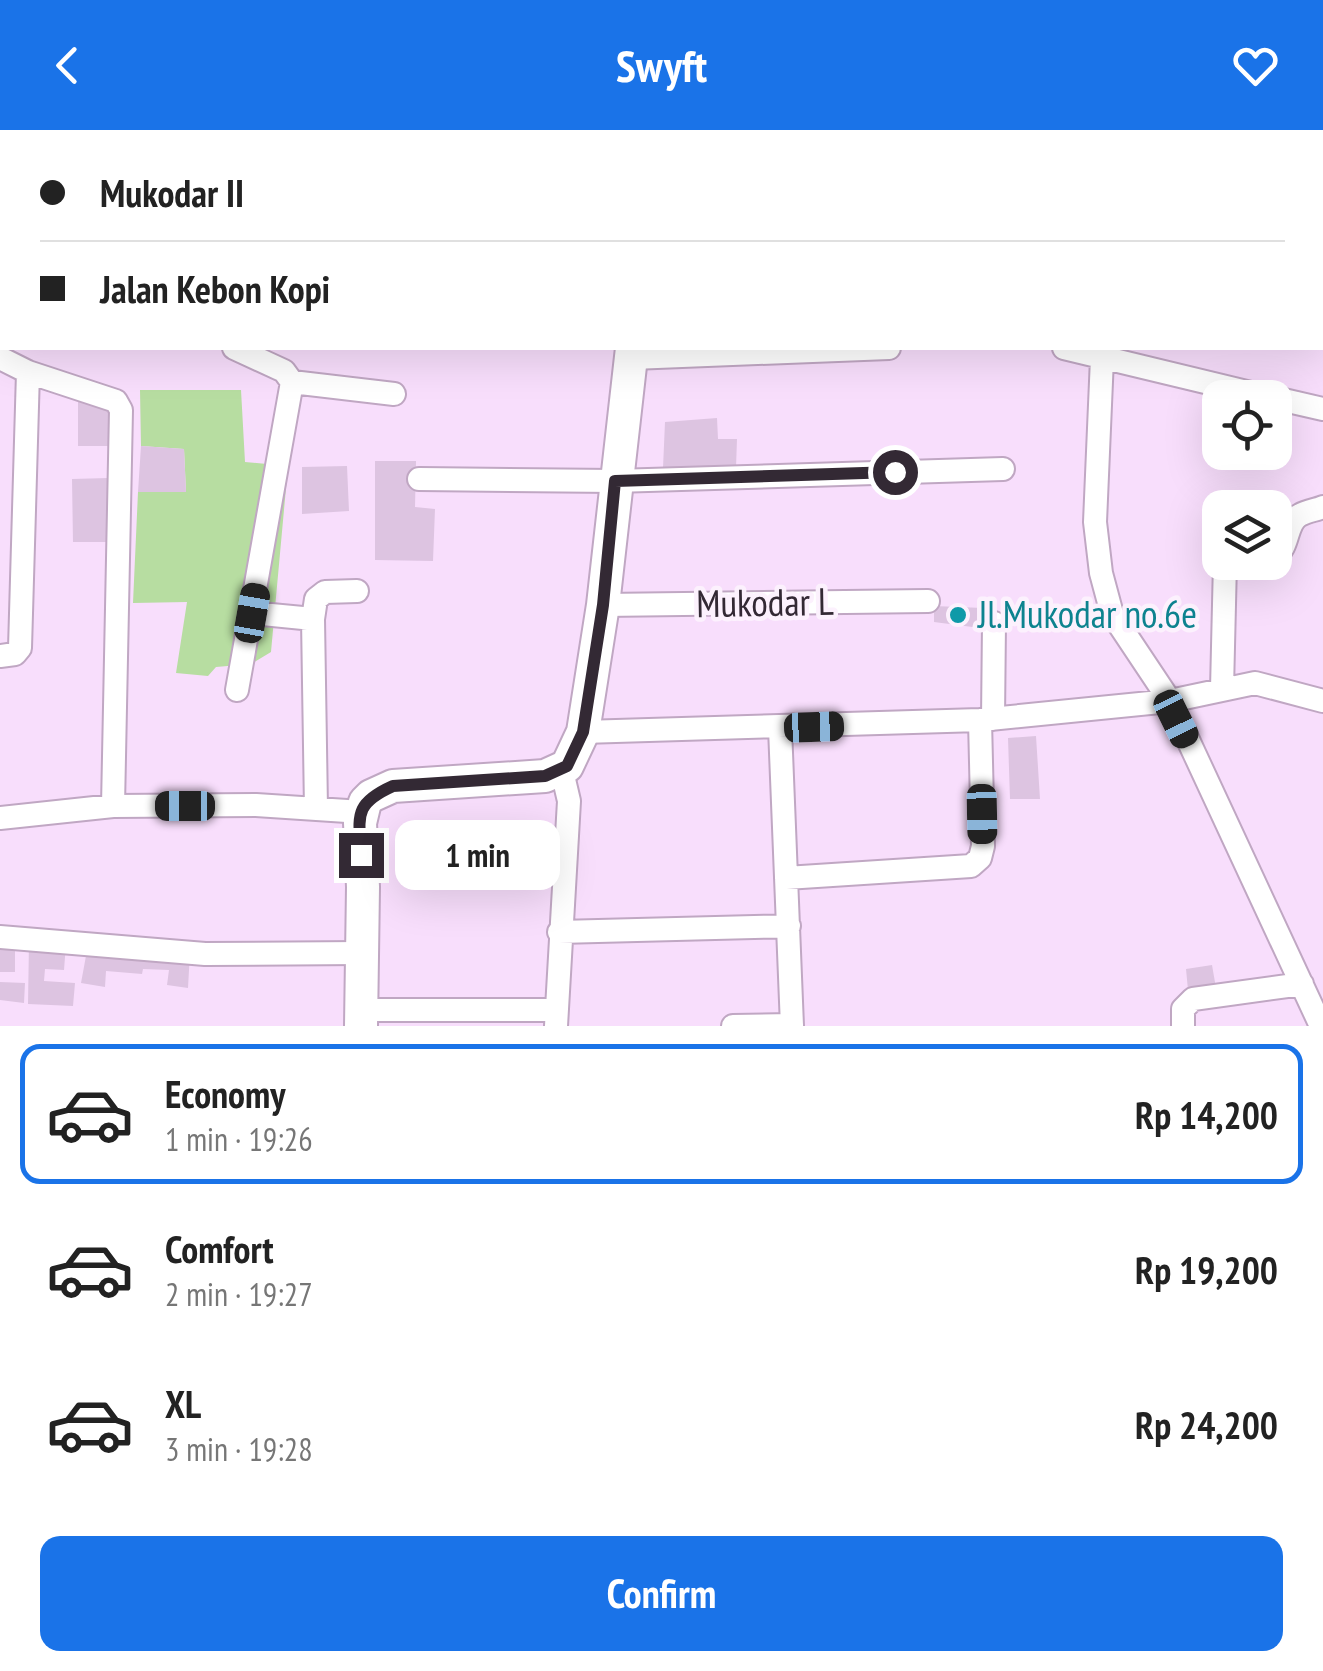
<!DOCTYPE html>
<meta charset="utf-8">
<style>
body{margin:0;font-family:"PT Sans Narrow",sans-serif;background:#f2f2f2;color:#222;height:100vh;display:flex;flex-direction:column;font-size:38px;white-space:nowrap}
*{box-sizing:border-box;margin:0}
p{font-size:32px;color:#767676}
.icon{flex:none;width:55px;height:55px;fill:none;stroke:currentColor;stroke-width:2;stroke-linecap:round;stroke-linejoin:round}
.map{position:relative;height:896px;overflow:hidden}
.details{display:flex;flex-direction:column;background:#fff;flex:1}
.details>*{flex:none}
.banner{position:absolute;left:0px;top:0px;width:1325px;height:220px;box-shadow:0 10px 40px #0002;display:grid;align-content:center;height:220px;padding:0 40px;background:#fff}
.controls{position:absolute;left:1202px;top:250px;display:grid;gap:20px}
.controls a{display:grid;place-items:center;width:90px;height:90px;border-radius:20px;background:#fff;box-shadow:0 10px 40px #0002;font-size:50px}
.end{position:absolute;width:45px;height:45px;margin:-22px;border:12px solid #332934;background:#fff;box-shadow:0 0 0 5px #fff}
.from{border-radius:50%}
.bubble{position:absolute;height:70px;border-radius:20px;background:#fff;box-shadow:0 10px 40px #0002;font-size:32px;font-weight:600;line-height:70px;text-align:center}
.car{position:absolute;width:30px;height:60px;margin:-30px -15px;border-radius:12px;box-shadow:0 0 8px 2px #0007;background:linear-gradient(#222 24%,#8ab4d8 0 40%,#222 0 76%,#8ab4d8 0 86%,#222 0)}
.banner b{display:flex;align-items:center;gap:35px;height:95px;font-size:38px}
.banner b+b{border-top:2px solid #e0e0e0}
.banner i{width:25px;height:25px;background:#222}
ul{padding:18px 0 0;list-style:none}
li{display:flex;align-items:center;gap:30px;height:140px;margin:0 20px 15px;padding:0 20px;border:5px solid transparent;border-radius:20px}
li div{flex:1}
li b{display:block;font-size:38px}
li em{font-style:normal;font-weight:600}
li.active{border-color:#1a73e8}
li>.icon{width:90px;height:90px;stroke-width:1.5}
.action{display:flex;gap:20px;margin-top:auto;padding:20px 40px}
.action a{flex:1;height:115px;border-radius:20px;background:#1a73e8;color:#fff;font-size:40px;font-weight:600;line-height:115px;text-align:center}
header{display:flex;justify-content:space-between;align-items:center;height:130px;padding:0 40px;background:#1a73e8;color:#fff;font-size:45px;font-weight:600}
.map>svg:first-child{display:block}
.green{fill:#b7dda1}
.building{fill:#ddc4e1}
.lines{fill:none;stroke-linecap:round;stroke-linejoin:round}
.minor-casing{stroke:#c0a7c3;stroke-width:26}
.secondary-casing{stroke:#c0a7c3;stroke-width:36}
.minor{stroke:#fff;stroke-width:22}
.secondary{stroke:#fff;stroke-width:32}
.route{stroke:#332934;stroke-width:12}
.culture-dot{fill:#0f9aa8;stroke:#fcf1fd;stroke-width:4}
.labels{text-anchor:middle;stroke-width:9;stroke-linejoin:round;paint-order:stroke}
.street-label{font-size:38px;fill:#332934;stroke:#fcf1fd}
.culture-label{font-size:38px;fill:#0d838f;stroke:#fcf1fd;text-anchor:start}
</style>
<header><svg class="icon" aria-label="back" viewBox="0 0 24 24"><path d="M15 5l-7 7 7 7"/></svg>Swyft<svg class="icon" aria-label="heart" viewBox="0 0 24 24"><path d="M12 20l-8-8c-3-5 5-10 8-4 3-6 11-1 8 4z"/></svg></header>
<div class="map">
<svg width="1323" height="896" viewBox="0 0 1323 896">
<rect width="100%" height="100%" fill="#f8defc"/>
<path class="green" d="M140,260H241L245,332L288,336L271,522L251,534L216,537L208,546L176,543L187,472L133,473L138,362H186L184,319L141,316Z"/>
<path class="building" d="M78,267L117,281L116,316H78Z
M717,288L718,309H737L736,338H663L665,292Z
M141,316L184,319L186,362H138Z
M375,331H416L415,377L435,379L433,431L375,430Z
M347,336L349,381L302,384V337Z
M108,348L110,412H73L72,349Z
M934,476L983,478L980,498L934,492Z
M1036,606L1040,669H1010L1008,608Z
M29,812L66,814L64,840L45,839L44,851L75,853L73,876L28,874Z
M0,815H15V842H0Z
M88,815L190,822L188,858L167,855L169,840L143,839L142,844L106,841L105,857L81,853Z
M1212,835L1216,858L1188,860L1186,839Z
M0,852L25,853L24,873L0,870Z"/>
<g class="lines">
<defs>
<path id="minor" d="M34,0L40,2
M227,0L233,2
M526,0L534,2
M78,2L79,0
M452,2L453,0
M712,2L715,0
M871,2V0
M989,2V0
M1164,2L1165,0
M1322,131H1323
M0,172L2,166
M234,218L284,241L292,252L237,560
M1064,218L1272,268
M1108,218L1102,228L1095,392L1101,443L1112,484L1170,571L1321,896
M0,228L28,242L116,271L121,280L113,676
M632,228L889,218
M292,252L394,264
M1275,268L1323,279
M419,349L615,351L1003,339
M1275,426C1290,417 1285,392 1300,385C1307,381 1316,380 1323,377
M603,475L928,471
M252,483L313,489
M0,526L15,524L20,518L28,242
M1222,559L1225,432
M993,589L994,493
M780,598L792,896
M583,602L980,590L1170,571L1255,553L1323,571
M316,679L313,489L316,469L325,462L357,461
M0,688L113,676L256,675L362,682
M786,748L971,736L980,728L983,716L980,590
M559,802L789,796
M0,807L205,824L362,823
M362,880H556
M556,896L569,671L562,641
M733,896L792,895
M1183,896V879L1193,869L1302,854"/>
<path id="secondary" d="M637,2V0
M361,896L363,757L360,693L365,672L371,666L393,656L545,646L567,636L583,602L603,475L632,218"/>
</defs>
<use href="#minor" class="minor-casing"/>
<use href="#secondary" class="secondary-casing"/>
<use href="#minor" class="minor"/>
<use href="#secondary" class="secondary"/>
</g>
<g class="lines">
<path class="route" d="M361,725C359,686 353,674 393,656L545,646L567,636L583,602L603,475L615,351L895,342"/>
</g>
<circle class="culture-dot" cx="958" cy="485" r="10"/>
<g class="labels">
<g class="street-label">
<text transform="translate(765 473) rotate(-1)" y="13">Mukodar L</text>
</g>
<g class="culture-label">
<text x="978" y="498">Jl.Mukodar no.6e</text>
</g>
</g>
</svg>
<div class="controls">
<a><svg class="icon" aria-label="locate" viewBox="0 0 24 24"><circle cx="12" cy="12" r="6"/><path d="M12 2v4M12 18v4M2 12h4M18 12h4"/></svg></a>
<a><svg class="icon" aria-label="layers" viewBox="0 0 24 24"><path d="M12 4l9 5-9 5-9-5zM3 14l9 5 9-5"/></svg></a>
</div>
<i class="end from" style="left:895px;top:342px"></i>
<i class="end" style="left:361px;top:725px"></i>
<div class="bubble" style="left:395px;top:690px;width:165px">1 min</div>
<i class="car" style="left:252px;top:483px;rotate:10deg"></i>
<i class="car" style="left:1176px;top:589px;rotate:154deg"></i>
<i class="car" style="left:814px;top:597px;rotate:88deg"></i>
<i class="car" style="left:185px;top:676px;rotate:270deg"></i>
<i class="car" style="left:982px;top:684px;rotate:179deg"></i>
<div class="banner">
<b><i class="from"></i>Mukodar II</b>
<b><i></i>Jalan Kebon Kopi</b>
</div>
</div>
<section class="details">
<ul>
<li class="active"><svg class="icon" aria-label="car" viewBox="0 0 24 24"><path d="M5 17H2v-5l4-1 3-4h7l3 4 3 1v5h-3M9 17h6M6 11h13"/><circle cx="7" cy="17" r="2"/><circle cx="17" cy="17" r="2"/></svg><div><b>Economy</b><p>1 min · 19:26</p></div><em>Rp 14,200</em></li>
<li><svg class="icon" aria-label="car" viewBox="0 0 24 24"><path d="M5 17H2v-5l4-1 3-4h7l3 4 3 1v5h-3M9 17h6M6 11h13"/><circle cx="7" cy="17" r="2"/><circle cx="17" cy="17" r="2"/></svg><div><b>Comfort</b><p>2 min · 19:27</p></div><em>Rp 19,200</em></li>
<li><svg class="icon" aria-label="car" viewBox="0 0 24 24"><path d="M5 17H2v-5l4-1 3-4h7l3 4 3 1v5h-3M9 17h6M6 11h13"/><circle cx="7" cy="17" r="2"/><circle cx="17" cy="17" r="2"/></svg><div><b>XL</b><p>3 min · 19:28</p></div><em>Rp 24,200</em></li>
</ul>
<div class="action"><a>Confirm</a></div>
</section>
